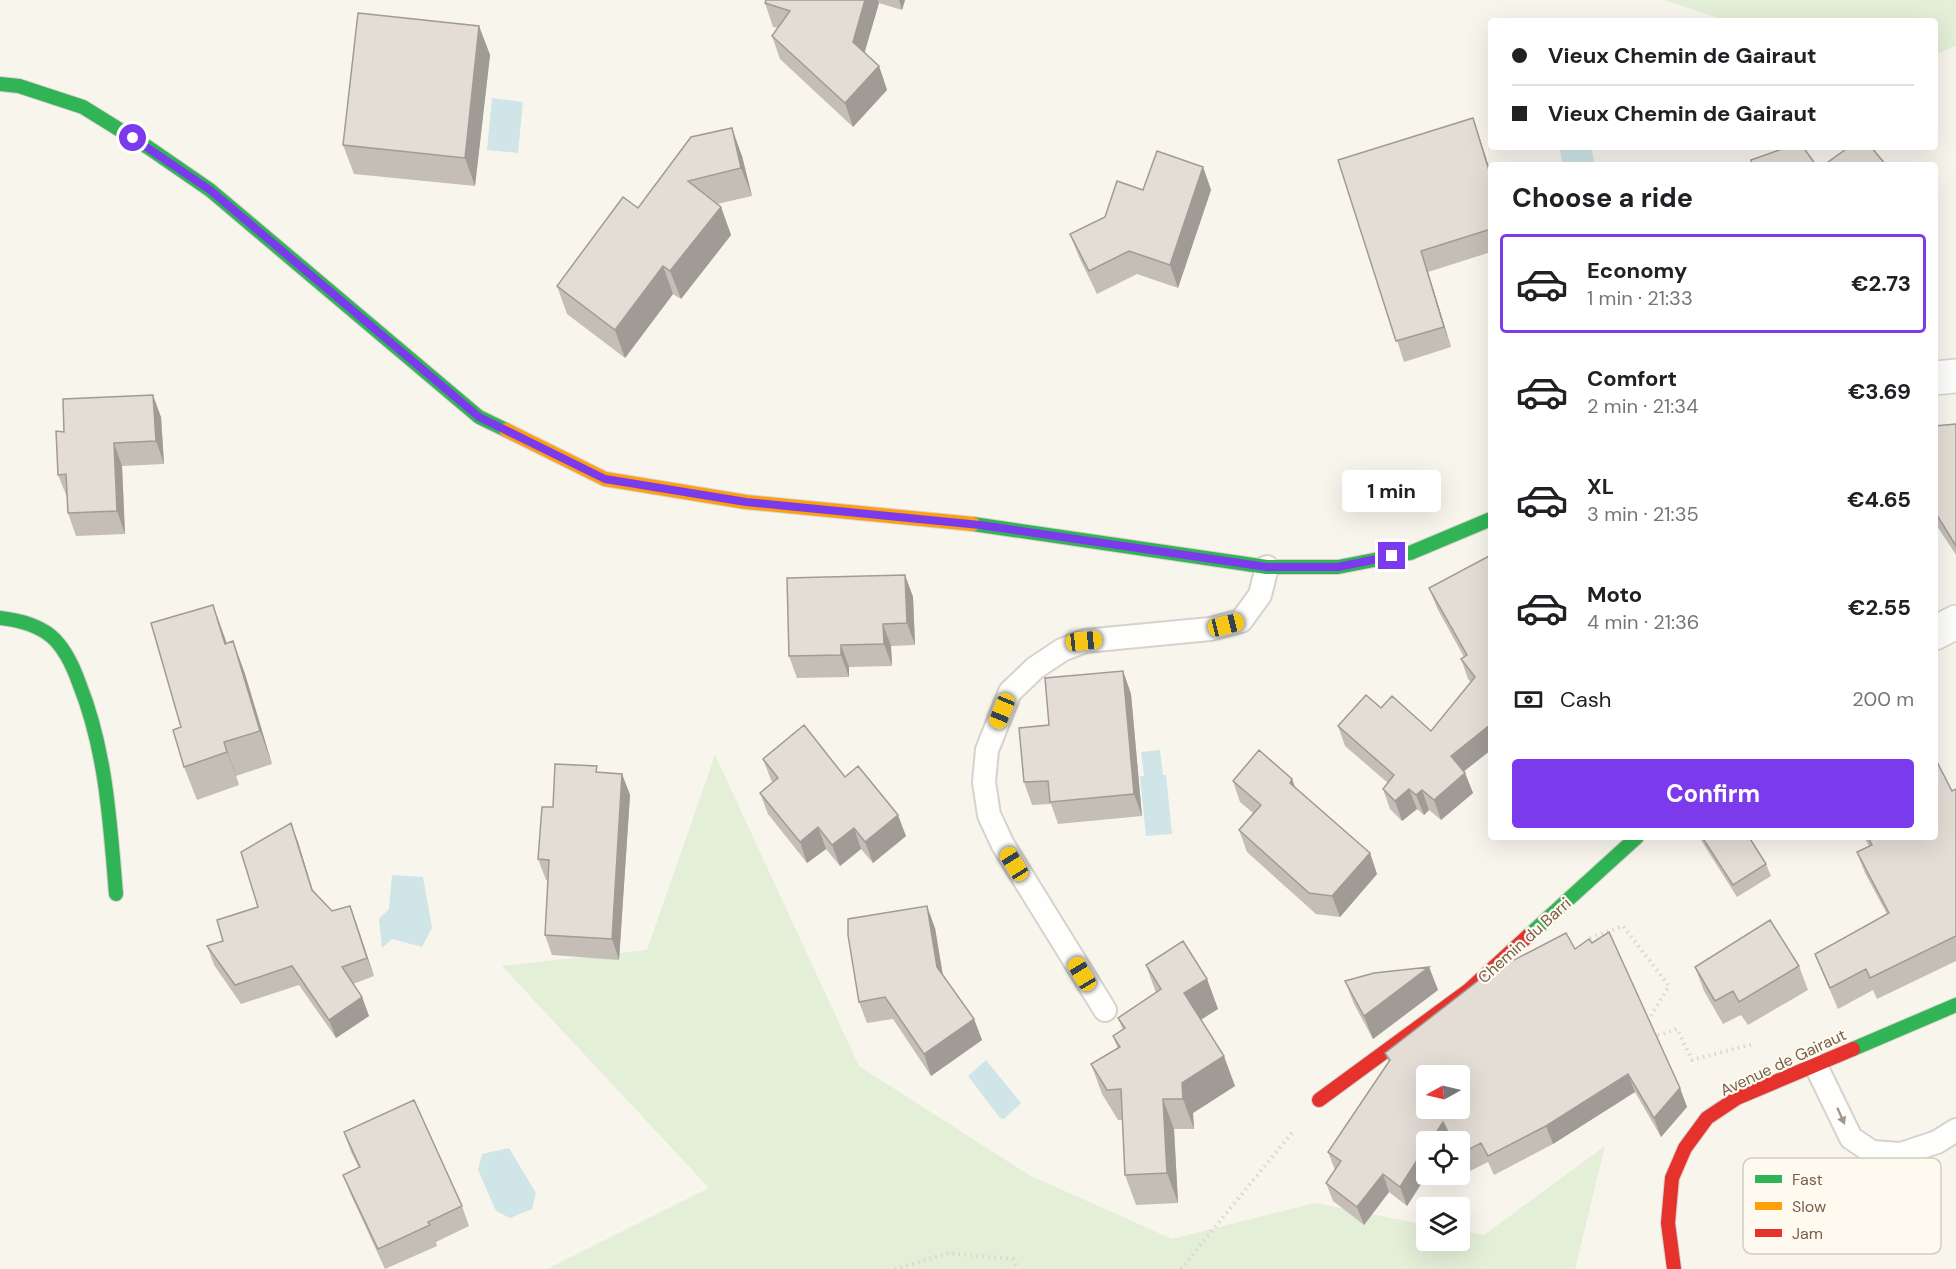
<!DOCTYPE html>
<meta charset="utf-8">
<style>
body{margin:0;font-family:"DM Sans",sans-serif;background:#f2f2f2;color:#202124;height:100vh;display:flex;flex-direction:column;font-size:22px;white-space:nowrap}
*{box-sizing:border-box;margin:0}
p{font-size:20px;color:#757577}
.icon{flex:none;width:33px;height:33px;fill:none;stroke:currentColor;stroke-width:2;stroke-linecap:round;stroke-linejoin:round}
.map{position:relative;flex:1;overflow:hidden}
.panel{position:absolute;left:1488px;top:162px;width:450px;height:678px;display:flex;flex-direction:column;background:#fff;border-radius:6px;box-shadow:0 6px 24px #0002}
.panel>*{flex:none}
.hud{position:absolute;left:1488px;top:18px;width:450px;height:132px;border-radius:6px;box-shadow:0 6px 24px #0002;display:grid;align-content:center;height:132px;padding:0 24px;background:#fff}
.needle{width:39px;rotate:262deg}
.tools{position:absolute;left:1416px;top:1065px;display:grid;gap:12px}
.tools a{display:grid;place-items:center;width:54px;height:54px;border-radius:6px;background:#fff;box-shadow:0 6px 24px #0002;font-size:30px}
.end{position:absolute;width:27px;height:27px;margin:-14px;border:8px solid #7c3aed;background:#fff;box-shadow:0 0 0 3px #fff}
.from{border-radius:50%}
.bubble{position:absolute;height:42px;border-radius:6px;background:#fff;box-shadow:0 6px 24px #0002;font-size:20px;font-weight:700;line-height:42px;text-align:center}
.car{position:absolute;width:18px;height:36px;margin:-18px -9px;border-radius:8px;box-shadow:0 0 4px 2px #0007;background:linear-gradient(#f5c518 24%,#345 0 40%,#f5c518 0 76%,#345 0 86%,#f5c518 0)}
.hud b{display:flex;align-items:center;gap:21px;height:57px;font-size:22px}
.hud b+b{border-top:2px solid #e0e0e0}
.hud i{width:15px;height:15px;background:#202124}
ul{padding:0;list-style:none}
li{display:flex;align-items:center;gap:18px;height:99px;margin:0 12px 9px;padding:0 12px;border:3px solid transparent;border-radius:6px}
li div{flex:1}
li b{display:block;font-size:22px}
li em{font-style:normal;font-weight:700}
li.current{border-color:#7c3aed}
li>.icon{width:54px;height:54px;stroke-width:1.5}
h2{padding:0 24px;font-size:27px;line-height:72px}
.pay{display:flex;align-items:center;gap:15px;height:66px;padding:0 24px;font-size:22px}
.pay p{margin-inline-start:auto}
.cta{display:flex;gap:12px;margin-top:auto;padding:12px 24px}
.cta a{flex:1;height:69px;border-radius:6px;background:#7c3aed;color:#fff;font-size:24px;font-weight:700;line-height:69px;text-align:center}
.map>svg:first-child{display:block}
.green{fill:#e4efd8}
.water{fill:#cfe5e8}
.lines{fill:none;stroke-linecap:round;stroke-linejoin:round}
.lane-casing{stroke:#d7d2cb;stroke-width:26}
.street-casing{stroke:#d7d2cb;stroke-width:36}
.fast-casing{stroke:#d8d1c9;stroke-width:16}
.slow-casing{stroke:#d8d1c9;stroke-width:16}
.jam-casing{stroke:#d8d1c9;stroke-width:16}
.path{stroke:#dad5cf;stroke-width:4;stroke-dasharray:1.5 4.5;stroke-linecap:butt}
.lane{stroke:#fefefc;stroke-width:22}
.street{stroke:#fefefc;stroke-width:33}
.fast{stroke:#30b455;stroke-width:14}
.slow{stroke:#ff9f0a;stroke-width:14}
.jam{stroke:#e5322d;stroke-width:14}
.wall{fill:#c4beb7}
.shaded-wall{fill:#a09b95}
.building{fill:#e4ddd5;stroke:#a09b95;stroke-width:1.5;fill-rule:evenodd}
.oneway{fill:#a6968a}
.route{stroke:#7c3aed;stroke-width:8}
.labels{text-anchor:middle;stroke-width:4.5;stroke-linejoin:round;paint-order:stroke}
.street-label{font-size:16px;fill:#775e4c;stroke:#fffaf0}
.key{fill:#fffaf0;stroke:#d6cbbf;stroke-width:1.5}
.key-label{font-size:16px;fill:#775e4c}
</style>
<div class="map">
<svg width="1956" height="1269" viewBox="0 0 1956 1269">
<rect width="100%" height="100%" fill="#f8f5ed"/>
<path class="green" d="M1664,0H1956V46L1935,55V21H1727Z
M715,755L859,1066L1029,1175L1172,1239L1315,1203L1426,1225V1240H1460V1231L1484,1235L1605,1146L1575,1269H547L709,1188L502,966L647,950Z"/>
<path class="water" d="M492,98L523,102L518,153L487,150Z
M1559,147H1591L1595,165H1563Z
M1160,750L1163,775H1166L1172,834L1146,836L1140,776H1144L1141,752Z
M392,875L423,877L432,928L422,947L392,939L382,948L379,919L389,909Z
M986,1060L1021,1103L1004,1119L1000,1118L968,1076Z
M509,1148L536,1193L532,1209L510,1218L496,1211L478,1170L482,1154Z"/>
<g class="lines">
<defs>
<path id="lane" d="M1105,1010L1003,845L989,815L984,782L987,750L1010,692L1035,668L1062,650L1085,641L1210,629L1241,621L1260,595L1267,567
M1815,1064L1851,1138L1872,1152L1901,1154L1937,1142L1956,1130"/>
<path id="street" d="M1935,378L1956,376
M1935,633L1956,622"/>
<path id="fast" d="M0,84L19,86L83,107L149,148L210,190L479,417L506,430
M973,524L1267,567H1338L1410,553L1491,519
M0,618C18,620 36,624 51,636C65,648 73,666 79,683C106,750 110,822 116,894
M1528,936L1637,837
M1853,1049L1956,1005"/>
<path id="slow" d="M506,430L605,479L746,502L973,524"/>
<path id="jam" d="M1319,1100L1469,990L1528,936
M1674,1269L1668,1223L1672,1178L1685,1148L1707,1118L1737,1098L1853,1049"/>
</defs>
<use href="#lane" class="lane-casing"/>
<use href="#street" class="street-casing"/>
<use href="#fast" class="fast-casing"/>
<use href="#slow" class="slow-casing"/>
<use href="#jam" class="jam-casing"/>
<path class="path" d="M1590,938L1623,926L1669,986L1646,1024
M1652,1037L1677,1029L1692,1060L1753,1044
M895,1269L949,1253L1013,1259L1018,1269
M1181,1269L1294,1130"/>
<use href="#lane" class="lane"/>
<use href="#street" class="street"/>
<use href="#fast" class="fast"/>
<use href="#slow" class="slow"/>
<use href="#jam" class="jam"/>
</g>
<path class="wall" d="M766,0H905L902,10L879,3L864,53L879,66L887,90L853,127L780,59L772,36L778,28L773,27L765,3Z
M479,26L490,55L475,186L354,174L343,145Z
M1473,118L1491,173V252L1428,272L1451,347L1404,362L1338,160Z
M691,137L742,156L752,196L717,204L721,207L731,235L681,299L673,294L625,358L567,314L557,286L638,208Z
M1203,167L1211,190L1178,288L1137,274L1097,294L1079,257L1070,234L1105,217L1143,190Z
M161,417L164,464L122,466L125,534L76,536L68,513L67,497L58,475L64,432Z
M1956,424V555L1937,526L1935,519V426Z
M1491,555V750L1464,771L1473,793L1441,820L1429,810L1424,815L1417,809L1402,821L1390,809L1383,789L1388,783L1345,746L1338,726L1381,708L1431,731L1471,682L1468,679L1461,659L1464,657L1437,608L1429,588Z
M905,575L913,597L915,645L891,646L892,666L849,667V677L797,678L789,656Z
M233,641L245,674L272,764L236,776L239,785L197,800L184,767L181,727L226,643Z
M1123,671L1131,694L1142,816L1058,824L1051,804L1032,805L1024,782L1049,725Z
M763,759L845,777L906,836L873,863L861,849L840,866L826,849L807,863L768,814L760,793L773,783L771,780Z
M599,772L622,774L630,795L619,960L552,955L545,935L548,880H546L538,859L553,807Z
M1292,779L1295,788L1370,853L1377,874L1340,917L1316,914L1247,852L1239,830L1253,813L1240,802L1233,781Z
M1956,789V961L1877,999L1873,990L1838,1009L1823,974L1815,954L1887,914L1865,873L1857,852L1869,846L1864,837H1935L1952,791Z
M1699,837H1749L1766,864L1771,876L1737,897Z
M298,842L313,891L332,911L350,906L374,976L353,984L362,997L369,1016L336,1038L299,985L241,1004L214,965L207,946L223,941L258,907Z
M935,928L943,975L974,1019L982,1040L931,1076L893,1019L867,1023L859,1002Z
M1575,949L1680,1088L1687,1107L1661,1137L1635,1092L1553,1144L1494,1175L1488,1162L1466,1173L1460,1160V1142H1450V1141L1407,1206L1389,1192L1364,1225L1333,1201L1326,1183L1335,1170L1328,1152L1389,1062L1385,1053Z
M1146,965L1207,979L1218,1009L1201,1020L1235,1086L1193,1113L1194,1129H1174L1178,1203L1136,1205L1125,1175L1122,1120H1118L1102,1094L1091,1064L1118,1049L1113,1036L1123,1030L1118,1018L1156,993Z
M1799,966L1808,990L1748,1025L1741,1015L1723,1024L1704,991L1695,967Z
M1429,967L1438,990L1373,1039L1354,1004L1345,981Z
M344,1132L462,1206L469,1226L436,1242L437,1246L385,1269L351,1195L343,1175L359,1168L351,1152Z"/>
<path class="shaded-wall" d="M865,0H878L879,3L861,65L853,42Z
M899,0H905L902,10Z
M479,26L490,55L475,186L465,158Z
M879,66L887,90L853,127L845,103Z
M1473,118L1491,173V177Z
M732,128L742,156L752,196L741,168Z
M1203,167L1211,190L1178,288L1170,265Z
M721,207L731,235L681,299L670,271Z
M1421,251L1428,272L1451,347L1444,327Z
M663,266L673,294L625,358L615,330Z
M153,395L161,417L164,464L156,441Z
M114,443L122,466L125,534L117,511Z
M905,575L913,597L915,645L907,623Z
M213,605L225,638L237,677L225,644Z
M883,624L891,646L892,666L884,644Z
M233,641L245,674L272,764L260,731Z
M841,645L849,667V677L841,655Z
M1123,671L1131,694L1142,816L1134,794Z
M1491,724V750L1458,776L1451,756Z
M224,742L236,776L239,785L227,752Z
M1465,773L1473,793L1441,820L1434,800Z
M622,774L630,795L619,960L612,939Z
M1292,779L1300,801L1290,783Z
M1409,789L1417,809L1402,821L1395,801Z
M1422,790L1429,810L1424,815L1416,795Z
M898,815L906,836L873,863L865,842Z
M291,823L298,842L318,908L312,890Z
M818,827L826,849L807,863L800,842Z
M854,828L861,849L840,866L832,845Z
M1370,853L1377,874L1340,917L1332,896Z
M350,906L357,925L374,976L367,958Z
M927,906L935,928L945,989L937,967Z
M1429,967L1438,990L1373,1039L1364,1016Z
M1207,979L1218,1009L1195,1023L1184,993Z
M362,997L369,1016L336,1038L329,1020Z
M974,1019L982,1040L931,1076L924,1054Z
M1224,1056L1235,1086L1193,1113L1194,1129L1183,1099L1182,1083Z
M1628,1074L1635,1092L1553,1144L1546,1126Z
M1680,1088L1687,1107L1661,1137L1654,1118Z
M1163,1099L1174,1129L1178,1203L1167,1173Z
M1443,1122L1450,1141L1449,1142H1430Z
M1426,1146L1427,1174L1407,1206L1400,1187Z
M1383,1174L1389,1192L1364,1225L1357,1207Z"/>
<path class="building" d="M766,0H865L853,42L879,66L845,103L772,36L790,11L765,3Z
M358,13L479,26L465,158L343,145Z
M1473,118L1491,177V229L1421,251L1444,327L1396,341L1338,160Z
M732,128L741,168L688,181L721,207L670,271L663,266L615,330L557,286L623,197L638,208L691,137Z
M1788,147H1803L1816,165H1752L1751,160Z
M1849,147H1871L1886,165H1824Z
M1157,151L1203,167L1170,265L1129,251L1089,271L1070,234L1105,217L1117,181L1143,190Z
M153,395L156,441L114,443L117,511L68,513L66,474L58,475L56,431L64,432L63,399Z
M1956,424V546L1935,512V426Z
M1491,555V724L1451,756L1465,773L1434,800L1422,790L1416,795L1409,789L1395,801L1383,789L1394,775L1338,726L1366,695L1381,708L1392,696L1431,731L1475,677L1461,659L1467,655L1429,588Z
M905,575L907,623L883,624L884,644L841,645V655L789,656L787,578Z
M213,605L225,644L233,641L260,731L224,742L227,752L184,767L173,730L181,727L151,623Z
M1123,671L1134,794L1050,802L1048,781L1024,782L1019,728L1049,725L1045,678Z
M804,725L845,777L858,766L898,815L865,842L854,828L832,845L818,827L800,842L760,793L778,778L763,759Z
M1259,750L1292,779L1290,783L1370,853L1332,896L1309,893L1239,830L1261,805L1233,781Z
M1935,758L1952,791L1956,789V936L1870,978L1866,969L1830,988L1815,954L1889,913L1857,852L1872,845L1868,837H1935Z
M555,764L597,766L596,772L622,774L612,939L545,935L549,860L538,859L542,807H553Z
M291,823L312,890L332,911L350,906L367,958L342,967L362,997L329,1020L292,966L235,985L207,946L223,941L217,920L258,907L241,852Z
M1702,837H1749L1766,864L1733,885Z
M927,906L937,967L974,1019L924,1054L885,997L859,1002L848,935V919Z
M1770,920L1799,966L1739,1002L1733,991L1715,1001L1695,967Z
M1609,932L1680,1088L1654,1118L1628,1074L1546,1126L1488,1156L1481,1143L1460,1154V1142H1453L1443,1122L1430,1142H1426V1146L1400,1187L1383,1174L1357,1207L1326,1183L1341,1161L1328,1152L1390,1060L1385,1053L1487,974L1566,933L1575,949L1589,939L1592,943ZM1426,1076H1460V1108H1426Z
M1183,941L1207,979L1184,993L1224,1056L1182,1083L1183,1099H1163L1167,1173L1125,1175L1121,1089L1107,1090L1091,1064L1120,1047L1113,1036L1125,1028L1118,1018L1161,989L1146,965Z
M1429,967L1364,1016L1345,981L1374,973Z
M414,1100L462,1206L428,1222L430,1225L378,1249L343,1175L360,1167L344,1132Z"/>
<defs><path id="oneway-solid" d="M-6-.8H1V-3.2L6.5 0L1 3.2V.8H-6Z" transform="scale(1.5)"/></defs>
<use class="oneway" href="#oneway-solid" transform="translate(1841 1116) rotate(66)"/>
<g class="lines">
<path class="route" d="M133,138L210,190L479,417L605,479L746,502L980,525L1267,567H1338L1392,556"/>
</g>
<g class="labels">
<g class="street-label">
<text transform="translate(1524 940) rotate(-42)" y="6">Chemin du Barri</text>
<text transform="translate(1783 1062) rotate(-25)" y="6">Avenue de Gairaut</text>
</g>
</g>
<rect x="1743" y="1158" width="198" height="96" rx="9" class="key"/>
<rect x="1755" y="1175" width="27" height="8" fill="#30b455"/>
<rect x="1755" y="1202" width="27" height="8" fill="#ff9f0a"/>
<rect x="1755" y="1229" width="27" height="8" fill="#e5322d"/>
<g class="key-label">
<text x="1792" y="1185">Fast</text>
<text x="1792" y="1212">Slow</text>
<text x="1792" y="1239">Jam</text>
</g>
</svg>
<div class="tools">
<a><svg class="needle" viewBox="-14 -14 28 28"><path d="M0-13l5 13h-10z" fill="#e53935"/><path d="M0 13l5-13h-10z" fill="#757577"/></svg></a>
<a><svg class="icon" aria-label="locate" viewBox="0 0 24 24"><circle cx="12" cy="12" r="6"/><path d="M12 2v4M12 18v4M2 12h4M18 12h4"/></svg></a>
<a><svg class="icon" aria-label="layers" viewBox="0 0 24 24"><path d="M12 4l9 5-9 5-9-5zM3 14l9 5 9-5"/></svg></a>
</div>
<i class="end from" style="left:133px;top:138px"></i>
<i class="end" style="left:1392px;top:556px"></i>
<div class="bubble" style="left:1342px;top:470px;width:99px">1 min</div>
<i class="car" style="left:1226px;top:625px;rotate:76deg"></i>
<i class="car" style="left:1084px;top:641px;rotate:84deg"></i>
<i class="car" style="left:1002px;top:711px;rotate:202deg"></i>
<i class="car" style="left:1014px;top:864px;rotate:328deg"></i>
<i class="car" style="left:1082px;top:974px;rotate:329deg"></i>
<div class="hud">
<b><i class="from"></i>Vieux Chemin de Gairaut</b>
<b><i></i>Vieux Chemin de Gairaut</b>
</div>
<section class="panel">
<h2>Choose a ride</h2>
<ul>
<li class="current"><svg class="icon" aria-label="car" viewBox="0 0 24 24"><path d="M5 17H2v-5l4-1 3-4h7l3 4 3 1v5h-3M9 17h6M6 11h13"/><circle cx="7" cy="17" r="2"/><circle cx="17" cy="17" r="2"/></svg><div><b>Economy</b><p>1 min · 21:33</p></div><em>€2.73</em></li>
<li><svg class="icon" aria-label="car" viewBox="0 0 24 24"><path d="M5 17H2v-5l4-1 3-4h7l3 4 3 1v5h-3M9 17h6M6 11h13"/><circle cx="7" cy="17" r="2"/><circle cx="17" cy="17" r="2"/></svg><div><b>Comfort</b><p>2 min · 21:34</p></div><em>€3.69</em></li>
<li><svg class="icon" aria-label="car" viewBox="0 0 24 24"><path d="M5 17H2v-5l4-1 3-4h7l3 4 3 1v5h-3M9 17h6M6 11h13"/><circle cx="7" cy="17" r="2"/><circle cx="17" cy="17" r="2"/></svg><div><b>XL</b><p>3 min · 21:35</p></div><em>€4.65</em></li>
<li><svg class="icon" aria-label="car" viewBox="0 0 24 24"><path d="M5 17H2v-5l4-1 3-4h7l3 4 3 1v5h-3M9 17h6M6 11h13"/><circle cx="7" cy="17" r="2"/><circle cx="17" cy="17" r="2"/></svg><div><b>Moto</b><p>4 min · 21:36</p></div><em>€2.55</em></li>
</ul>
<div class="pay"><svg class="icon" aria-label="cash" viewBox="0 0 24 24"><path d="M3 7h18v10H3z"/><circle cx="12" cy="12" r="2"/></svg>Cash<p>200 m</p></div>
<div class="cta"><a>Confirm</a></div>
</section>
</div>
